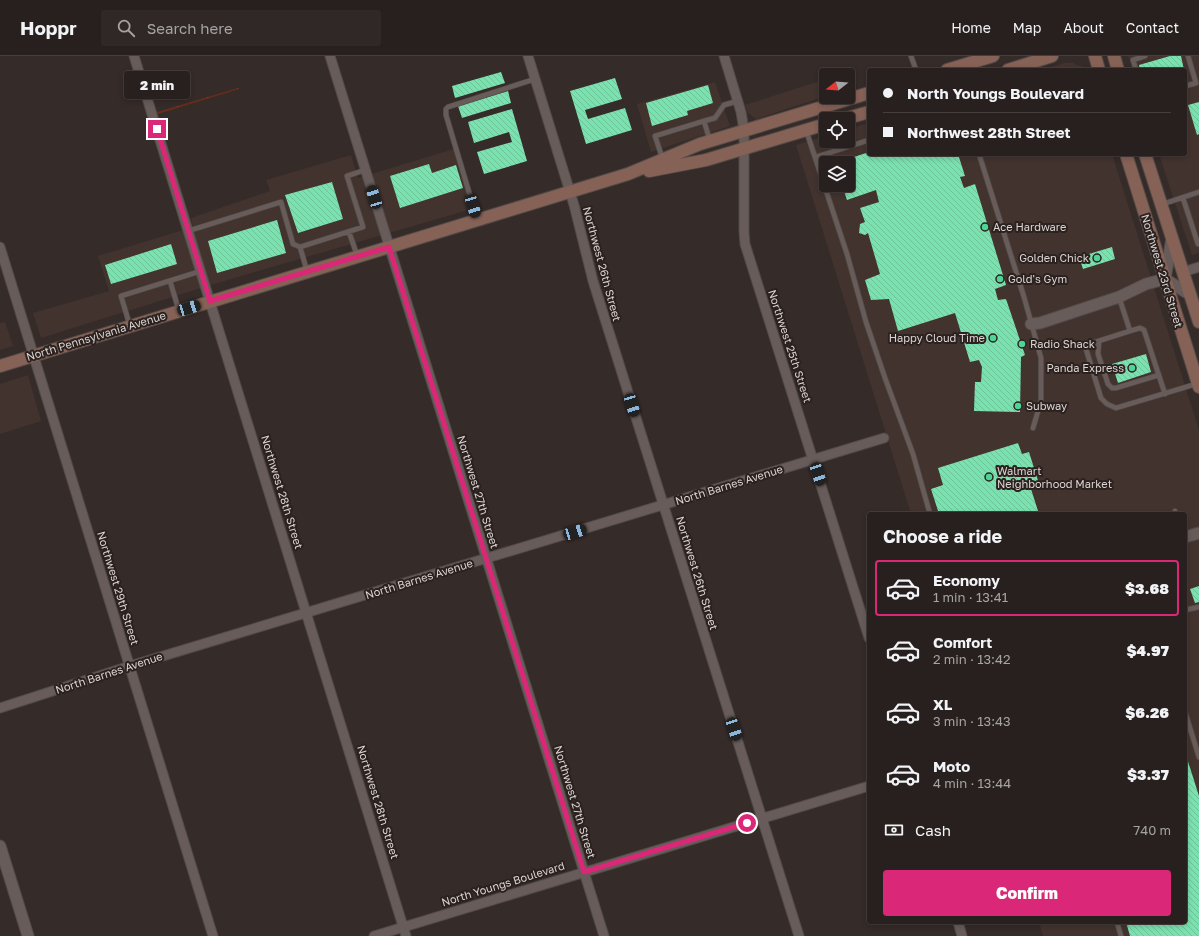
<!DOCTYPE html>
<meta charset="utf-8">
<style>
body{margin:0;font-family:"Golos Text",sans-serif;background:#302827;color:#f1f3f6;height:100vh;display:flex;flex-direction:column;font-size:15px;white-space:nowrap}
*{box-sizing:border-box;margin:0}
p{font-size:13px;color:#a5a3a4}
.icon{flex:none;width:22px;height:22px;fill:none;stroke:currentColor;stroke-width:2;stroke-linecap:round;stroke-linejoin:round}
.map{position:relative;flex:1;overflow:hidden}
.sheet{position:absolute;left:867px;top:456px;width:320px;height:412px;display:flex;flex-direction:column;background:#28201e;border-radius:4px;box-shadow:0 2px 6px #0003,0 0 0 1px #443e3c}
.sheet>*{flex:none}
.banner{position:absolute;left:867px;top:12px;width:320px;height:88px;border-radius:4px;box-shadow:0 2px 6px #0003,0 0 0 1px #443e3c;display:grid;align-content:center;height:88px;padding:0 16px;background:#28201e}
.needle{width:26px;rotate:253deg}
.tools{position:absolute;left:819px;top:12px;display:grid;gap:8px}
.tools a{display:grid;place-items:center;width:36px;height:36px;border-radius:4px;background:#28201e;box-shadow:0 2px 6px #0003,0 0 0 1px #443e3c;font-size:20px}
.end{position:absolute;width:18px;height:18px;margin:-9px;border:5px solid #db2777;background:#fff;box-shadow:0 0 0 2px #fff}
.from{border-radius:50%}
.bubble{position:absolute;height:28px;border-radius:4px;background:#28201e;box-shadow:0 2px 6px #0003,0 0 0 1px #443e3c;font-size:13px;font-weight:800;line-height:28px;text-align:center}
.car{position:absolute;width:12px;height:24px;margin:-12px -6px;border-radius:5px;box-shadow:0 0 3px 1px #0007;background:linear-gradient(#222 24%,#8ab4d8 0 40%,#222 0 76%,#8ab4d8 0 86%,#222 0)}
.banner b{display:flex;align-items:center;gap:14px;height:38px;font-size:15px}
.banner b+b{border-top:1px solid #443e3c}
.banner i{width:10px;height:10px;background:#f1f3f6}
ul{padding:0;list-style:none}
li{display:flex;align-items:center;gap:12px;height:56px;margin:0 8px 6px;padding:0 8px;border:2px solid transparent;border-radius:4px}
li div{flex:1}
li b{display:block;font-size:15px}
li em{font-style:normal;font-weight:800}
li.selected{border-color:#db2777}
li>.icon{width:36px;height:36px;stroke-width:1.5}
h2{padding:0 16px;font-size:18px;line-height:48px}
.pay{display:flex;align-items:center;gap:10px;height:44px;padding:0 16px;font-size:15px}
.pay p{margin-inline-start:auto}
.cta{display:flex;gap:8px;margin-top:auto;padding:8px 16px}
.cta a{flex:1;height:46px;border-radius:4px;background:#db2777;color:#fff;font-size:16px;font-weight:800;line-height:46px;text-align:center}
header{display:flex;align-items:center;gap:24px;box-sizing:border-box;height:56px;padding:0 20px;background:#28201e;border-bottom:1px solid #443e3c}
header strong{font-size:19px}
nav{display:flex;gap:22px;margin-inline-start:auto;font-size:14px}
.search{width:280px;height:36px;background:#302827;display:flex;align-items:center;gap:10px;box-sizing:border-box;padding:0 14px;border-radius:4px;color:#a5a3a4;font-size:15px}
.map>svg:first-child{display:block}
.built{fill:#43332e;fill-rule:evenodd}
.forest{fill:url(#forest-crowns)}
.building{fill:url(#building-back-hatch)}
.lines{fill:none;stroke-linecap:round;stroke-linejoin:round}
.service-casing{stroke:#514a47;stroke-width:6}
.minor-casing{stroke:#514a47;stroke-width:11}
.tertiary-casing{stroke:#514a47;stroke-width:13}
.secondary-casing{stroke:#514a47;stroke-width:14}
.service{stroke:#675c59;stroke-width:4.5}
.minor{stroke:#675c59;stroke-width:9}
.tertiary{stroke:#675c59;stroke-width:11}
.secondary{stroke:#866156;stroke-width:12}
.route{stroke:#db2777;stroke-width:5}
.poi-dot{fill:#4ed399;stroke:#2b221f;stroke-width:1.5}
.labels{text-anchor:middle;stroke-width:4;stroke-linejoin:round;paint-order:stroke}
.poi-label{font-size:11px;fill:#dbd4d2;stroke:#2b221f;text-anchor:start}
.street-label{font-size:11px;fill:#dbd4d2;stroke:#2b221f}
</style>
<header>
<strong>Hoppr</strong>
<div class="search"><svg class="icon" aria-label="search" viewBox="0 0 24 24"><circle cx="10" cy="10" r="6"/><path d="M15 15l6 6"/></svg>Search here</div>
<nav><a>Home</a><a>Map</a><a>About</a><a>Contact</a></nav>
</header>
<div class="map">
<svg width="1199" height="880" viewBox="0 0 1199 880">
<defs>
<pattern id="forest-crowns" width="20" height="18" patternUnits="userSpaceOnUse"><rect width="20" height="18" fill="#682c1a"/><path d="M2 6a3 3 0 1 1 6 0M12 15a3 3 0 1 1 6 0" fill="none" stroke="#7d4a3a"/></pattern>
<pattern id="building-back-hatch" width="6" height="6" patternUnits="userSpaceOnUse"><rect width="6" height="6" fill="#79e2af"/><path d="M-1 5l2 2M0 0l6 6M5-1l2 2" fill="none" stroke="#6ec299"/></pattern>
</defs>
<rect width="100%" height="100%" fill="#352b28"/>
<path class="built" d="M1128,0H1199V197L1192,199L1159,98H1185V14H1133Z
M1064,7H1074L1075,9L1082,10L1084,14H1086H1042Z
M826,23V40L756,63L748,57L745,49Z
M715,26L730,70L651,96L637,48Z
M869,67V98H1112L1199,374V880H1043L1039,866H1185V458H911L796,89L826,80V85H848V73ZM826,107H848V129H826Z
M457,92L475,152L214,228L41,282L33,257L109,235L98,200L193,171L191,162L270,135L266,124L351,99L358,122Z
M5,266L13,290L0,294V267Z
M28,319L41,365L0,378V328Z"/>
<path class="forest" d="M238,32L239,33L158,58L157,56Z"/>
<path class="building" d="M1170,0H1181L1184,14H1140L1139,9Z
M501,16L505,27L455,42L452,30Z
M615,22L622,43L585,54L588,63L625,52L632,74L586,88L570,35Z
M708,29L713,47L687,55L688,59L652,70L646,47Z
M508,35L511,47L462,62L458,50Z
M1199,46V78L1197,79L1188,49Z
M512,53L527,105L484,118L477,96L512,86L509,76L474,87L468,66Z
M869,96V98H958L965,120L960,121L964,132L975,128L1006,229L995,233L998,244L1006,243L1025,299L1021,301L1020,356L974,355L975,326H981L982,311L979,304L970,306L955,257L898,275L889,243L871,244L865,224L880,218L868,177L865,179L859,177L860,168L865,166L860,152L879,146L876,134L847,144L842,129H848V107H836Z
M429,108L432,117L456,109L463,132L400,152L390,120Z
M332,126L343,163L298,177L285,139Z
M277,164L286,197L217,217L208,185Z
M171,188L177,208L111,228L105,209Z
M1112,191L1115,203L1083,213L1079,201Z
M1146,298L1151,316L1118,327L1112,308Z
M1018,387L1022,398L1029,396L1040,431L1031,433L1039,458H954L953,457L939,458L931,433L943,429L938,412Z
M1199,530V546L1195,547L1190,533Z
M1185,696L1199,740V880H1130L1126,866H1185Z"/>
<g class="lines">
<defs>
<path id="service" d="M911,0L916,14
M1136,14L1133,4L1145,0
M1185,30L1196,27L1188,0
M704,65L715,62L724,49L738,45
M806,74L847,198L866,266L885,322L913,398L930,458
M979,98L1024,241L1041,302V345L1033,372
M816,101L869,84
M663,104L655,80L704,65L710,85
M1183,142L1198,188H1199
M1163,148L1199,136
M477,163L446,59V53L448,51L535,23
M188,175L281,146L293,188L300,191L307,215
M349,176L357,199
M300,191L363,171L347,120L365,114
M170,225L179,255
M1119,241L1130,275L1089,288L1086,293L1101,342L1107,348L1116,352L1196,328
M130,270L121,240L201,215
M1130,275L1140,272L1144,274L1165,338
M1099,285L1098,298L1108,328L1112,332H1116L1159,319
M1175,455L1176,458
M1185,554L1199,551
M1185,656L1199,701
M1117,866L1121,880"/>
<path id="minor" d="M134,0L406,880
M330,0L604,880
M528,0L574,149L593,225L799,880
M724,0L741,56L744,74V176L745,188L869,582
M0,191L213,880
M1183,216L1199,211
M0,652L130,610L884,382
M958,866L962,880
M374,880L869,730"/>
<path id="tertiary" d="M1165,223L1172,182
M1165,223L1189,238
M1031,268L1040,267L1119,241L1146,228L1165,223
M1185,481L1199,477
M0,790L28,880"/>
<path id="secondary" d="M1095,0L1099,14
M1114,0L1118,14
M947,14L993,0
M1008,14L1052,0
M844,63L869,56
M1126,98L1199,331
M1145,98L1199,266
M649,115L706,104L826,68
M0,310L628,118L700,88L869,37"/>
</defs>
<use href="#service" class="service-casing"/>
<use href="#minor" class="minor-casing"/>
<use href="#tertiary" class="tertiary-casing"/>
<use href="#secondary" class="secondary-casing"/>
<use href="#service" class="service"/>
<use href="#minor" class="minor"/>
<use href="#tertiary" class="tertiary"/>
<use href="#secondary" class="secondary"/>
</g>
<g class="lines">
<path class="route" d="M157,73L210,245L389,191L584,816L747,767"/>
</g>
<g class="poi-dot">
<circle cx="985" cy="171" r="4"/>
<circle cx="1097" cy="202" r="4"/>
<circle cx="1000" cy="223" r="4"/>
<circle cx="993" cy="282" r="4"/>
<circle cx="1022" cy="288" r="4"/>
<circle cx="1132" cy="312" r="4"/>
<circle cx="1018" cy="350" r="4"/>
<circle cx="989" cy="421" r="4"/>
</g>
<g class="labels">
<g class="poi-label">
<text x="993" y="175">Ace Hardware</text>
<text x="1089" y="206" text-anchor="end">Golden Chick</text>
<text x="1008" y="227">Gold's Gym</text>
<text x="985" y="286" text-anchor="end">Happy Cloud Time</text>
<text x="1030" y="292">Radio Shack</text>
<text x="1124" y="316" text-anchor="end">Panda Express</text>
<text x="1026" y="354">Subway</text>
<text x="997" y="419">Walmart<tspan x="997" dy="13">Neighborhood Market</tspan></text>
</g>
<g class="street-label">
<text transform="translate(602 208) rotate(75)" y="4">Northwest 26th Street</text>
<text transform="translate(1162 215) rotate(73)" y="4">Northwest 23rd Street</text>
<text transform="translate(96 280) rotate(-17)" y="4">North Pennsylvania Avenue</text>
<text transform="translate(790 290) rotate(72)" y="4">Northwest 25th Street</text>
<text transform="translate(729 429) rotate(-17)" y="4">North Barnes Avenue</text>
<text transform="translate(282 436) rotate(73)" y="4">Northwest 28th Street</text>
<text transform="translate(478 436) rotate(73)" y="4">Northwest 27th Street</text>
<text transform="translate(697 517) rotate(73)" y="4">Northwest 26th Street</text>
<text transform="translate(419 523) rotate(-17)" y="4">North Barnes Avenue</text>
<text transform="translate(118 532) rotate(73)" y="4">Northwest 29th Street</text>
<text transform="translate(109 617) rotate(-18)" y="4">North Barnes Avenue</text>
<text transform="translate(378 746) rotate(73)" y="4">Northwest 28th Street</text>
<text transform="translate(575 746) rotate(73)" y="4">Northwest 27th Street</text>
<text transform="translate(503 828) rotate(-17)" y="4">North Youngs Boulevard</text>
</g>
</g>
</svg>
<div class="tools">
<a><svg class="needle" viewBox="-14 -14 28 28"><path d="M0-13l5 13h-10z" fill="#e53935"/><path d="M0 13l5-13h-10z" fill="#a5a3a4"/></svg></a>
<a><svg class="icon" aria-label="locate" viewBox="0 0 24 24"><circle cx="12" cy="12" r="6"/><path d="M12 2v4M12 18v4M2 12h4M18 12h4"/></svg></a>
<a><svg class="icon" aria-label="layers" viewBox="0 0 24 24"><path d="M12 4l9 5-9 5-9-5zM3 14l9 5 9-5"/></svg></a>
</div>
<i class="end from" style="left:747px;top:767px"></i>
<i class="end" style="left:157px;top:73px"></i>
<div class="bubble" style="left:124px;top:15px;width:66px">2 min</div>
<i class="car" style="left:374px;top:141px;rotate:343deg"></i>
<i class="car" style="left:473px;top:150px;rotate:163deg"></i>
<i class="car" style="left:189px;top:252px;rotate:73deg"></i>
<i class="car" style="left:632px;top:349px;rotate:163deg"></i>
<i class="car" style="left:818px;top:418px;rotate:162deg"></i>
<i class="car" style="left:575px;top:476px;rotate:73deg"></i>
<i class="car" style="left:734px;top:673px;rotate:162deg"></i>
<div class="banner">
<b><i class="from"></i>North Youngs Boulevard</b>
<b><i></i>Northwest 28th Street</b>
</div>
<section class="sheet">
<h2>Choose a ride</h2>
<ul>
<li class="selected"><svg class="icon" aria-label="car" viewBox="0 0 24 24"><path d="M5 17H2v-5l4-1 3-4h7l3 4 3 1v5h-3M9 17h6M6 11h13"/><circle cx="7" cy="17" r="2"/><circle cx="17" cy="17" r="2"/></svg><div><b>Economy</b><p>1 min · 13:41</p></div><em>$3.68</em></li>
<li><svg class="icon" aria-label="car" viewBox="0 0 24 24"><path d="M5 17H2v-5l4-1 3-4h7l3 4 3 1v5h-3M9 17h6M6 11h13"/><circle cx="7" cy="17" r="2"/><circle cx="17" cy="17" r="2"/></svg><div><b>Comfort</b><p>2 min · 13:42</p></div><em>$4.97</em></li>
<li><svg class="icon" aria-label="car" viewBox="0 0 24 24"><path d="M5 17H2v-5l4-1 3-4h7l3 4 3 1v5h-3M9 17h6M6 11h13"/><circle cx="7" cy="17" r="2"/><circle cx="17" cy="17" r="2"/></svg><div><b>XL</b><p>3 min · 13:43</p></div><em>$6.26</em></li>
<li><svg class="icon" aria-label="car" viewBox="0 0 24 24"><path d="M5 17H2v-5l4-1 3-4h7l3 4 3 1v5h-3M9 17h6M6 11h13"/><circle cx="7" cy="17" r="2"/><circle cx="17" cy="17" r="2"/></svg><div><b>Moto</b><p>4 min · 13:44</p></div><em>$3.37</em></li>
</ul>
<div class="pay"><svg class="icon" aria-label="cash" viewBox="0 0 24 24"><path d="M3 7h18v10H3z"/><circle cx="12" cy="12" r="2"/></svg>Cash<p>740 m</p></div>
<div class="cta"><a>Confirm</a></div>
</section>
</div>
